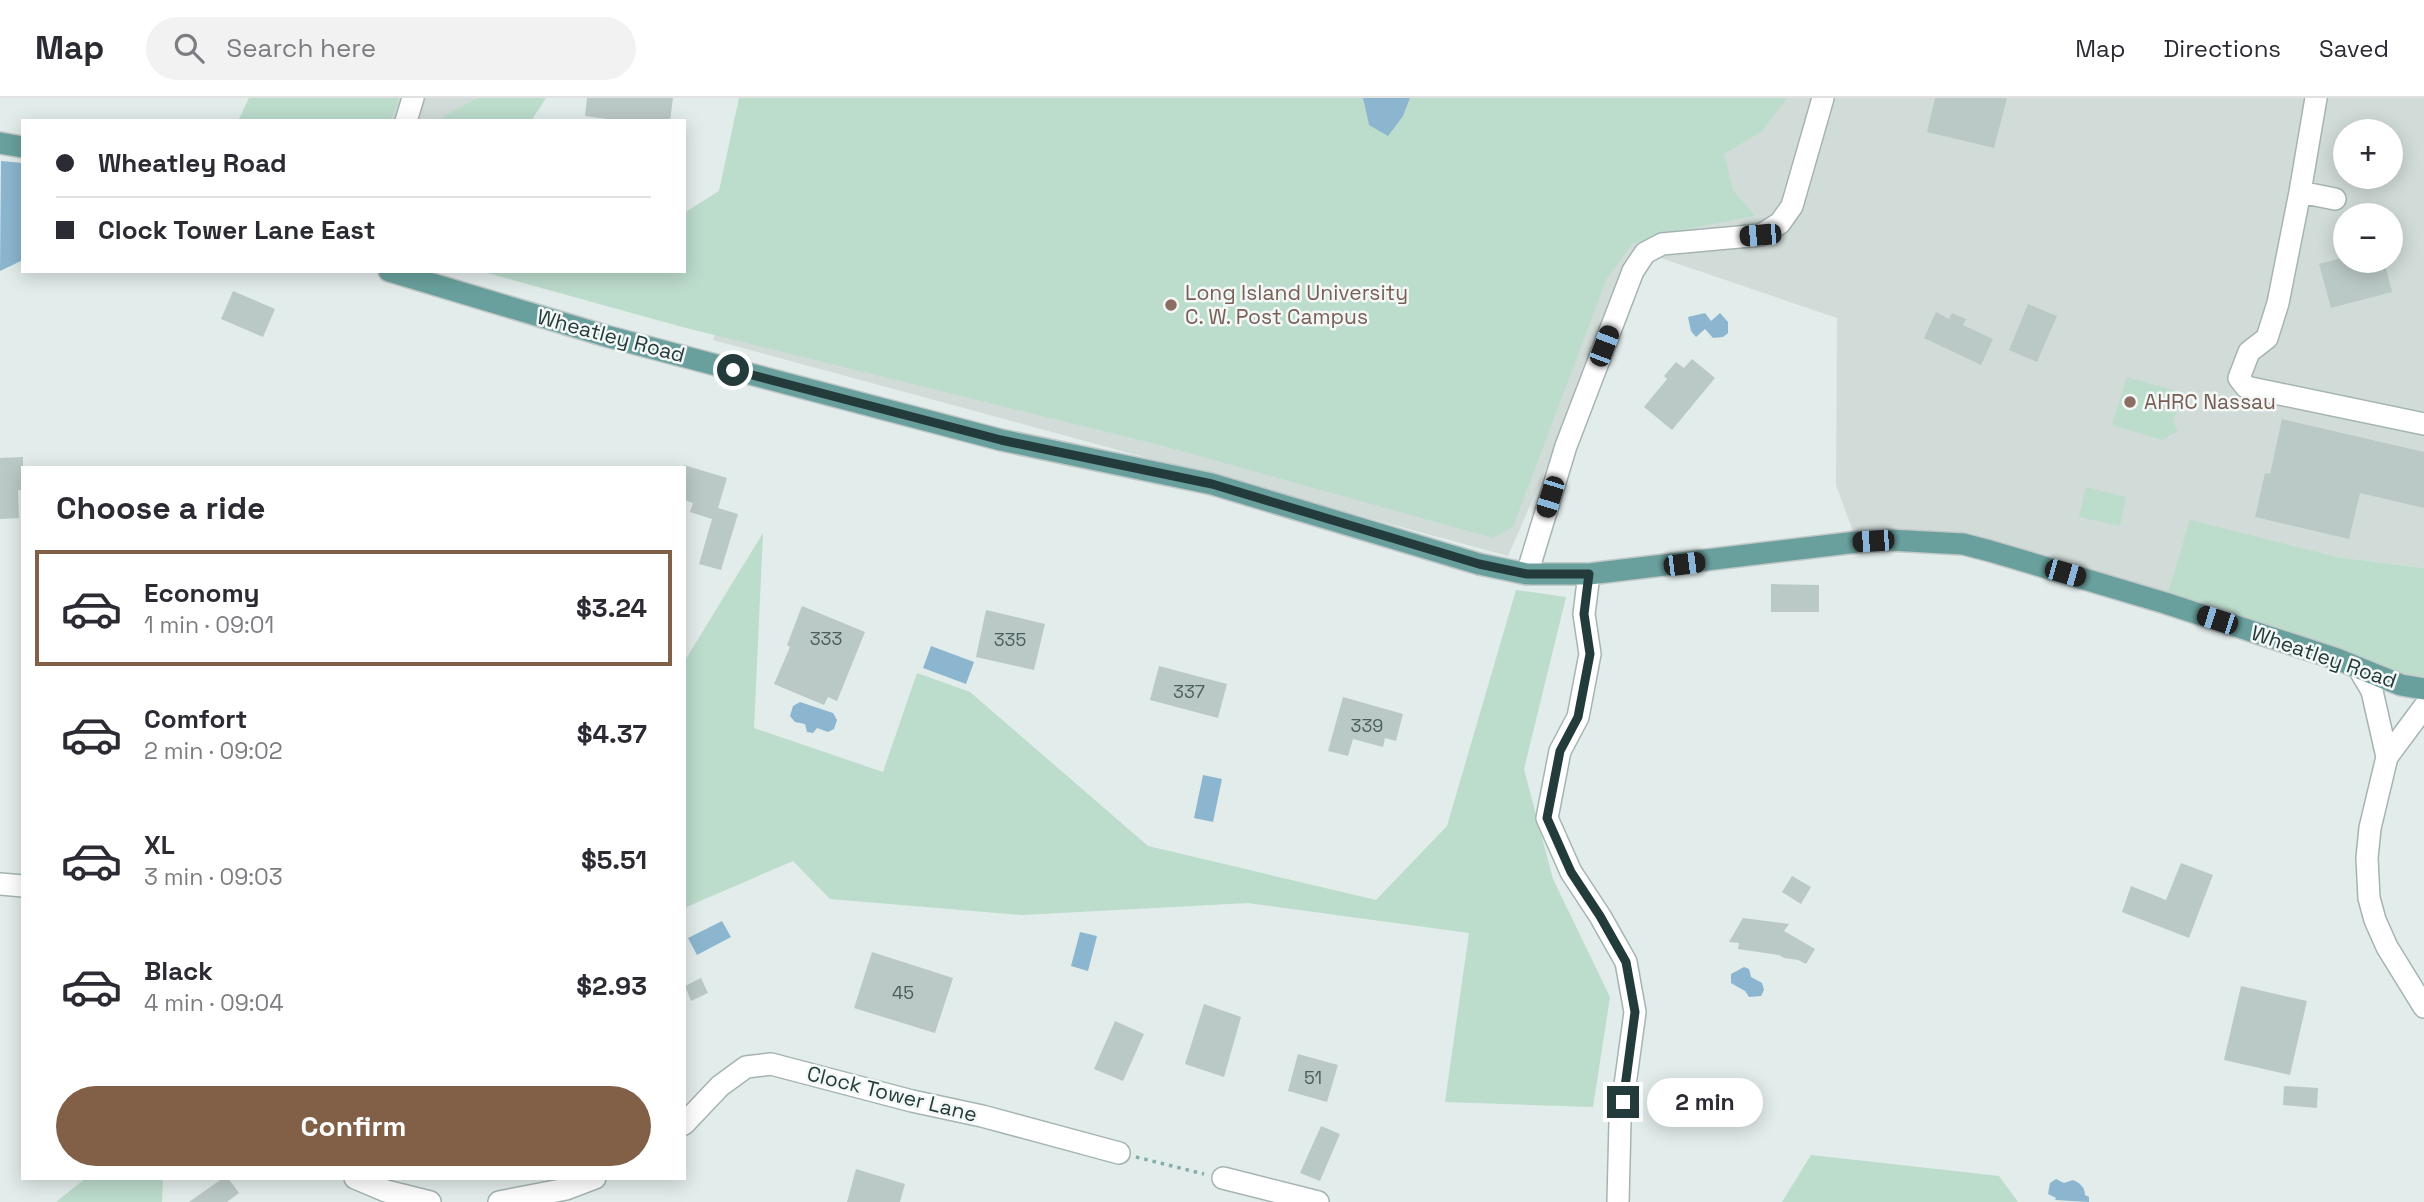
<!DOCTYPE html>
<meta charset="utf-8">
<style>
body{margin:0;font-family:"Space Grotesk",sans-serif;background:#f2f2f3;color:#2b2b33;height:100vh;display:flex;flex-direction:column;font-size:26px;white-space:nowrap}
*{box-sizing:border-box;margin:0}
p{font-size:23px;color:#7c7c81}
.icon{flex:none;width:38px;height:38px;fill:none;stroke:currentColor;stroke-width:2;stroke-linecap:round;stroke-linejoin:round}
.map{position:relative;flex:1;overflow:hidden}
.details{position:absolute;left:21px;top:368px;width:665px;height:714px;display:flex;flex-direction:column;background:#fff;border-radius:0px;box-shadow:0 4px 18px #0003}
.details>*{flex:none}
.banner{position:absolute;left:21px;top:21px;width:665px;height:154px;border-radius:0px;box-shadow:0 4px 18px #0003;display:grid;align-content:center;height:154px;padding:0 35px;background:#fff}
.buttons{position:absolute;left:2333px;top:21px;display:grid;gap:14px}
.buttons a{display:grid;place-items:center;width:70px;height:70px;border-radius:50%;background:#fff;box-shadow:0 4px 18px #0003;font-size:35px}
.end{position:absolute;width:32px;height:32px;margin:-16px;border:9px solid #233c3b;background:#fff;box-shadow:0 0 0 4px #fff}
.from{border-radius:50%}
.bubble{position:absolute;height:49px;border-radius:24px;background:#fff;box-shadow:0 4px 18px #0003;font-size:23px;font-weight:800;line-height:49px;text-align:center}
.car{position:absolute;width:21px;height:42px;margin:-21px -10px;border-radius:9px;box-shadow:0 0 5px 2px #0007;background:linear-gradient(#222 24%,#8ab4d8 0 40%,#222 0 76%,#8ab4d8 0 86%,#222 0)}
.banner b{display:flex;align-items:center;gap:24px;height:66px;font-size:26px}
.banner b+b{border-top:2px solid #e1e1e2}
.banner i{width:18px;height:18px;background:#2b2b33}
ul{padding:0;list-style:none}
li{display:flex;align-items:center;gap:21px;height:116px;margin:0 14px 10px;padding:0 21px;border:4px solid transparent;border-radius:0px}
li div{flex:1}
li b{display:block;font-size:26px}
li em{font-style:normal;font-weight:800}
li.on{border-color:#826047}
li>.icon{width:63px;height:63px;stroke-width:1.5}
h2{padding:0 35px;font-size:32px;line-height:84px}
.primary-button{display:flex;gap:14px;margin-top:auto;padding:14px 35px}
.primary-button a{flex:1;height:80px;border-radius:42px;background:#826047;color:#fff;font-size:28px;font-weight:800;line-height:80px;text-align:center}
header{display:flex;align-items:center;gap:42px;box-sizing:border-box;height:98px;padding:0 35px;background:#fff;border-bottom:2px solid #e1e1e2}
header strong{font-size:33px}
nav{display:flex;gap:38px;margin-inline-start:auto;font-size:24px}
.search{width:490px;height:63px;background:#f2f2f3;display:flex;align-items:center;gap:18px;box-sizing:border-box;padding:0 24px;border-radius:38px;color:#7c7c81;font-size:26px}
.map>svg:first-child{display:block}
.built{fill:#d1dcd9;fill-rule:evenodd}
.green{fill:#bcdccc}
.water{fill:#8cb6cf}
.building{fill:#bbc9c6}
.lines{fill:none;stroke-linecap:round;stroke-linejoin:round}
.minor-casing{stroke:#a5b4b2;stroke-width:24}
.major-casing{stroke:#c1c8c8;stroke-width:24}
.path{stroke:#84aeaa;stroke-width:3.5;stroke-dasharray:3.5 5;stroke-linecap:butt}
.minor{stroke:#fff;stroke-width:21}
.major{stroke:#69a09d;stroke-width:21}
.route{stroke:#233c3b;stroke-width:9}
.education-dot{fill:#8d6e63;stroke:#f3f8f7;stroke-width:2.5}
.labels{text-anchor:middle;stroke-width:5;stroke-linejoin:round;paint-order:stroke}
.number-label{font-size:18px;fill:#495f5e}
.education-label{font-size:21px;fill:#785e54;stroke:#f3f8f7;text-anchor:start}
.street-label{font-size:21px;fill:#233c3b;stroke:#f3f8f7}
</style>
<header>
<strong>Map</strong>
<div class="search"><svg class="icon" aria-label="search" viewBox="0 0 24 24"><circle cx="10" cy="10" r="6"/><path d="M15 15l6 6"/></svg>Search here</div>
<nav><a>Map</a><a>Directions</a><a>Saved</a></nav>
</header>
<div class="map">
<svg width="2424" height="1104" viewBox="0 0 2424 1104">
<rect width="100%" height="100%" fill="#e2ecea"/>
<path class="built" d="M259,0H499L491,23H247Z
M784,0H2424V470L2337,459L2165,505L1990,453L1857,444L1836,387L1837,220L1646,155L1633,173L1508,458L713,242ZM2345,33H2390V79H2345ZM2345,117H2390V163H2345Z"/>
<path class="green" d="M249,0H399L391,23H238Z
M478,0H546L531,23H442L444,18Z
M739,0H1363L1369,27L1403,19L1410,0H1787L1762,33L1724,56L1733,92L1755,118L1676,133L1632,146L1606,182L1513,429L1493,440L1160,347L686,230L480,173H684V115L719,93Z
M2127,279L2182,295L2173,324L2178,333L2162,342L2112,327Z
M2086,389L2126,399L2120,428L2079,419Z
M2190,422L2337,459L2424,470V591L2165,505Z
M763,435L754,630L883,674L917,575L970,594L1148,748L1376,802L1447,728L1516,492L1566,499L1524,671L1553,781L1610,899L1593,1009L1445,1004L1469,835L1248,805L1022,817L830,801L793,763L684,810V564Z
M1811,1057L1999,1078L2018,1104H1782Z
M86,1080H163L162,1104H56Z"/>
<path class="water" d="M1363,0H1410L1403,18L1388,38L1369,27Z
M1,63L23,65V162L0,173Z
M1705,215L1711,223L1720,215L1728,224V235L1723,239L1713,240L1705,231L1696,239L1691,233L1688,219Z
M931,548L974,564L966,586L923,570Z
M800,604L833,615L837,622L834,631L828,634L817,630L813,635L807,634L805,626L795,624L790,618L793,608Z
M1203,677L1222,681L1213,724L1194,720Z
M722,823L731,839L697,857L688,840Z
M1080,834L1097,838L1088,873L1071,868Z
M1744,869L1749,871L1751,879L1762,885L1764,892L1761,898L1749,899L1745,893L1731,885V876Z
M2056,1081L2064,1085L2073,1082C2080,1085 2085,1089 2085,1097L2089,1099V1104L2055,1102L2056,1100L2048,1096L2050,1085Z"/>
<path class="building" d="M587,0H673L670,23H621L585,18Z
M1935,0H2007L1994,50L1927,34Z
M2345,159V163H2384L2392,194L2331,210L2319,166Z
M233,193L275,211L263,239L221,221Z
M2028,206L2057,218L2037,264L2009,252Z
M1936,214L1949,221L1952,215L1966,221L1963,227L1993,241L1981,267L1924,240Z
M1692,261L1715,280L1672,332L1644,309L1667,281L1664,278L1676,264L1684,270Z
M2282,321L2424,354V410L2360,395L2349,441L2255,419L2265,375L2270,376Z
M23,359V392H18L19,420L0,421V360Z
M684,367L727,380L718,410L738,416L721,472L699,466L712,421L690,414L693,405L684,402Z
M1771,486L1819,487V514H1771Z
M802,508L865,534L837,603L828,599L824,607L774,586L790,549L787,547Z
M986,512L1045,526L1034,572L976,559Z
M1159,568L1227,586L1218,620L1150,602Z
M1343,599L1403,616L1396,643L1385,640L1383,649L1353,641L1348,658L1328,653Z
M2181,765L2213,777L2189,840L2122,814L2131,788L2166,802Z
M1792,778L1811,789L1801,806L1782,794Z
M1743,820L1789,826L1784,833L1815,851L1806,866L1798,862L1784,860L1779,857L1738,851L1739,845L1729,844Z
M872,854L953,880L935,935L854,910Z
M701,880L708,895L691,903L685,888Z
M2241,888L2307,903L2290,977L2224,962Z
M1204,906L1241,919L1224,979L1185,966Z
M1115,923L1144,936L1123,983L1094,971Z
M1298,956L1338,967L1327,1004L1288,993Z
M2284,988L2318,990L2317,1010L2283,1007Z
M1321,1028L1340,1036L1320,1083L1300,1075Z
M856,1071L905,1086L900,1104H847Z
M223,1080H228L239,1095L227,1104H189Z"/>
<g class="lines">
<defs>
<path id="minor" d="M406,23L413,0
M2300,94L2316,0
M2335,101L2300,94L2278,205L2267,240L2249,254L2239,280L2246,289L2424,326
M1527,476L1566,348L1633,173L1645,155L1662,146L1761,137L1780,125L1792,108L1823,0
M1589,476L1584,516L1590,556L1578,619L1560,653L1547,720L1571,774L1600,818L1626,864L1635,914L1620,1024L1618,1104
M2359,571L2372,593L2387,659
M2424,609L2387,659L2370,730L2367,760L2369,800L2375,822L2387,849L2424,909
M0,786L23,788
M684,1026L720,988L746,969L771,966L912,1003L982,1018L1119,1055
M355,1080L386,1093L430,1104
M1223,1080L1318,1104
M499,1104L566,1091L595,1080"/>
<path id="major" d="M0,45L23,49
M389,173L606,238L1001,342L1212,386L1479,466L1527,476H1589L1857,444L1889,442L1963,446L1990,453L2165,505L2337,561L2401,587L2424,591"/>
</defs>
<use href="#minor" class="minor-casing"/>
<use href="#major" class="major-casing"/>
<path class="path" d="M1136,1059L1204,1076"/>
<use href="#minor" class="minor"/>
<use href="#major" class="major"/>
</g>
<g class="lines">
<path class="route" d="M733,272L1001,342L1212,386L1479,466L1527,476H1589L1584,516L1590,556L1578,619L1560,653L1547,720L1571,774L1600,818L1626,864L1635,914L1623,1004"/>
</g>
<g class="education-dot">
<circle cx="1171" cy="207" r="7"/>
<circle cx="2130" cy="304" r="7"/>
</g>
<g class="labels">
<g class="number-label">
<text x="826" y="547">333</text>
<text x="1010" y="548">335</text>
<text x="1189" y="600">337</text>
<text x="1367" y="634">339</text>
<text x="903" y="901">45</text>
<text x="1313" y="986">51</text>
</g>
<g class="education-label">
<text x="1185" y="202">Long Island University<tspan x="1185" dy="24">C. W. Post Campus</tspan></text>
<text x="2144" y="311">AHRC Nassau</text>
</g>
<g class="street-label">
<text transform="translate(611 238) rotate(15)" y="7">Wheatley Road</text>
<text transform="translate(2324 559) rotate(19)" y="7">Wheatley Road</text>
<text transform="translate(892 996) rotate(14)" y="7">Clock Tower Lane</text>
</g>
</g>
</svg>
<div class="buttons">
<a>+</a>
<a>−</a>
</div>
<i class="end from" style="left:733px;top:272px"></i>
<i class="end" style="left:1623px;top:1004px"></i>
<div class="bubble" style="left:1647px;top:980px;width:116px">2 min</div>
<i class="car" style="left:1760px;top:137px;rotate:265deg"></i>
<i class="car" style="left:1604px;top:248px;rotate:21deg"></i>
<i class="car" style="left:1550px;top:399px;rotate:197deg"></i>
<i class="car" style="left:1873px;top:443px;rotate:266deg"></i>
<i class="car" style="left:1684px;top:466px;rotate:83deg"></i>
<i class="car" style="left:2065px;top:475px;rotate:106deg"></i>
<i class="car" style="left:2217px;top:522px;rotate:288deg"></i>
<div class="banner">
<b><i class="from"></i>Wheatley Road</b>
<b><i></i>Clock Tower Lane East</b>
</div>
<section class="details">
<h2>Choose a ride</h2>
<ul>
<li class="on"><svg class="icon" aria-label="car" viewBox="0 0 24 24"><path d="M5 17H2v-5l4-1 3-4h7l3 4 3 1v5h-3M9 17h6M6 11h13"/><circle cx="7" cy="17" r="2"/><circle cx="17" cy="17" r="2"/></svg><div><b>Economy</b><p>1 min · 09:01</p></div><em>$3.24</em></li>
<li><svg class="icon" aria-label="car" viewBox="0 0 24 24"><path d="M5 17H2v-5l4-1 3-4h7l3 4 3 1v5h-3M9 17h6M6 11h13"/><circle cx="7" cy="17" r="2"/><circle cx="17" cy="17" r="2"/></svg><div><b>Comfort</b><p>2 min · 09:02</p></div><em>$4.37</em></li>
<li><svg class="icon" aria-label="car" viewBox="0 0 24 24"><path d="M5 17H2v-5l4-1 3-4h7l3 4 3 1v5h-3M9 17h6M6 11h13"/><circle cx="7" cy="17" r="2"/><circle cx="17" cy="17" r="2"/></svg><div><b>XL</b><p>3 min · 09:03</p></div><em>$5.51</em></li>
<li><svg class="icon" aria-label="car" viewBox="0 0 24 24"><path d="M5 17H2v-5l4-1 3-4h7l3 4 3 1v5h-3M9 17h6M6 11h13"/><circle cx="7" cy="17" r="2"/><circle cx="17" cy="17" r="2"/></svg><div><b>Black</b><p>4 min · 09:04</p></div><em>$2.93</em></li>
</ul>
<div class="primary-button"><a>Confirm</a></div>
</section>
</div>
